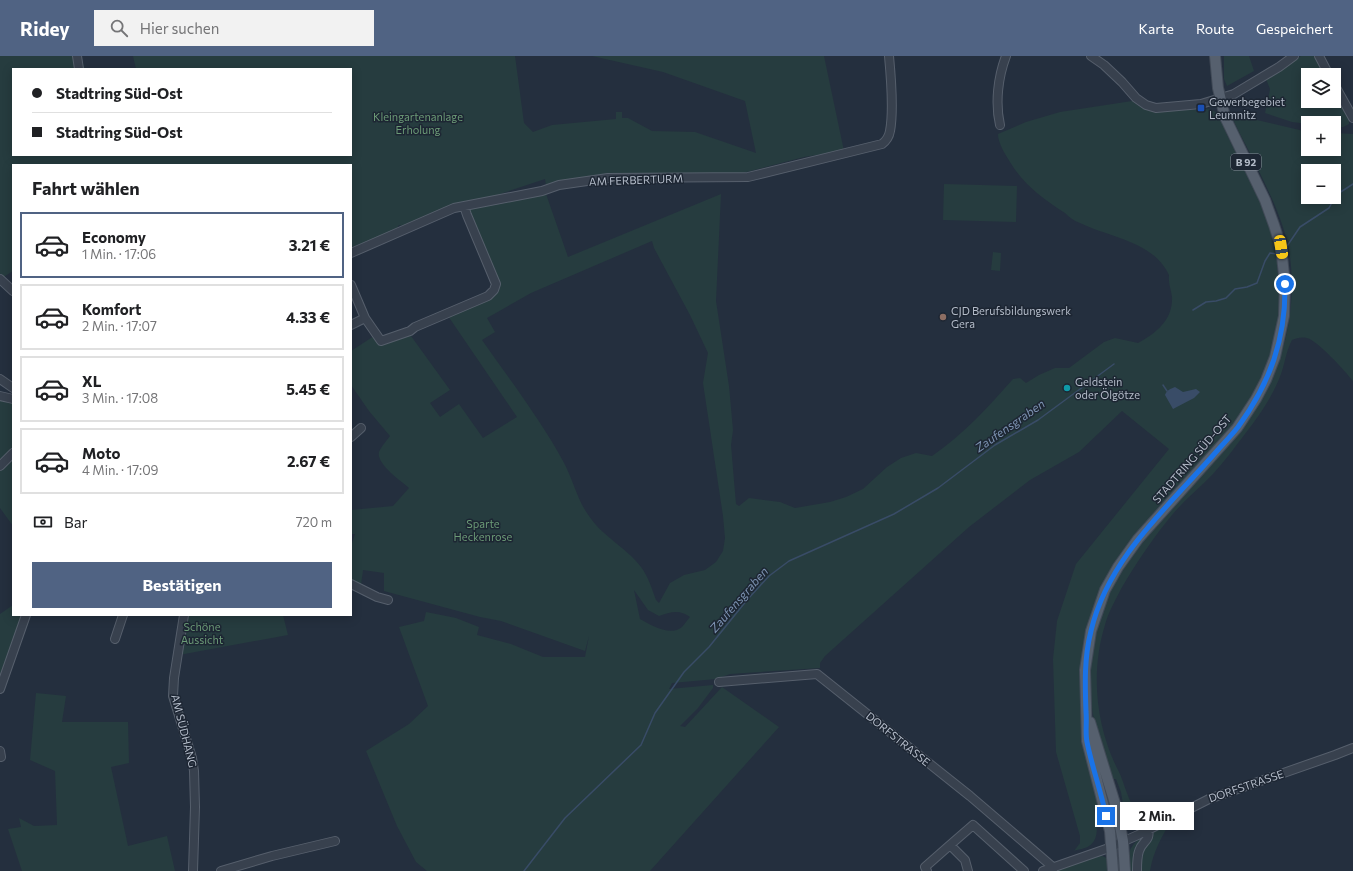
<!DOCTYPE html>
<html lang="de">
<meta charset="utf-8">
<style>
body{margin:0;font-family:Commissioner,sans-serif;background:#f2f2f2;color:#202124;height:100vh;display:flex;flex-direction:column;font-size:15px;white-space:nowrap}
*{box-sizing:border-box;margin:0}
p{font-size:13px;color:#757577}
.icon{flex:none;width:22px;height:22px;fill:none;stroke:currentColor;stroke-width:2;stroke-linecap:round;stroke-linejoin:round}
.map{position:relative;flex:1;overflow:hidden}
.drawer{position:absolute;left:12px;top:108px;width:340px;height:452px;display:flex;flex-direction:column;background:#fff;border-radius:0px;box-shadow:0 2px 10px #0003}
.drawer>*{flex:none}
.banner{position:absolute;left:12px;top:12px;width:340px;height:88px;border-radius:0px;box-shadow:0 2px 10px #0003;display:grid;align-content:center;height:88px;padding:0 20px;background:#fff}
.buttons{position:absolute;left:1301px;top:12px;display:grid;gap:8px}
.buttons a{display:grid;place-items:center;width:40px;height:40px;border-radius:0px;background:#fff;box-shadow:0 2px 10px #0003;font-size:20px}
.end{position:absolute;width:18px;height:18px;margin:-9px;border:5px solid #1a73e8;background:#fff;box-shadow:0 0 0 2px #fff}
.from{border-radius:50%}
.bubble{position:absolute;height:28px;border-radius:0px;background:#fff;box-shadow:0 2px 10px #0003;font-size:13px;font-weight:700;line-height:28px;text-align:center}
.car{position:absolute;width:12px;height:24px;margin:-12px -6px;border-radius:5px;box-shadow:0 0 3px 1px #0007;background:linear-gradient(#f5c518 24%,#345 0 40%,#f5c518 0 76%,#345 0 86%,#f5c518 0)}
.banner b{display:flex;align-items:center;gap:14px;height:38px;font-size:15px}
.banner b+b{border-top:1px solid #e0e0e0}
.banner i{width:10px;height:10px;background:#202124}
ul{padding:0;list-style:none}
li{display:flex;align-items:center;gap:12px;height:66px;margin:0 8px 6px;padding:0 12px;border:2px solid #e0e0e0;border-radius:0px}
li div{flex:1}
li b{display:block;font-size:15px}
li em{font-style:normal;font-weight:700}
li.current{border-color:#506383}
li>.icon{width:36px;height:36px;stroke-width:1.5}
h2{padding:0 20px;font-size:18px;line-height:48px}
.pay{display:flex;align-items:center;gap:10px;height:44px;padding:0 20px;font-size:15px}
.pay p{margin-inline-start:auto}
.cta{display:flex;gap:8px;margin-top:auto;padding:8px 20px}
.cta a{flex:1;height:46px;border-radius:0px;background:#506383;color:#fff;font-size:16px;font-weight:700;line-height:46px;text-align:center}
header{display:flex;align-items:center;gap:24px;box-sizing:border-box;height:56px;padding:0 20px;background:#506383;color:#fff}
header strong{font-size:19px}
nav{display:flex;gap:22px;margin-inline-start:auto;font-size:14px}
.search{width:280px;height:36px;background:#f2f2f2;display:flex;align-items:center;gap:10px;box-sizing:border-box;padding:0 14px;border-radius:0px;color:#757577;font-size:15px}
.map>svg:first-child{display:block}
.green{fill:#263c3f;fill-rule:evenodd}
.water{fill:#394c67}
.lines{fill:none;stroke-linecap:round;stroke-linejoin:round}
.stream{stroke:#394c67;stroke-width:1.5}
.minor-casing{stroke:#565f6c;stroke-width:10}
.major-casing{stroke:#414a57;stroke-width:12}
.minor{stroke:#38414e;stroke-width:8}
.major{stroke:#56606e;stroke-width:10}
.route{stroke:#1a73e8;stroke-width:5}
.transit-dot{fill:#1a4fb4;stroke:#1d2633;stroke-width:1.5}
.education-dot{fill:#8d6e63;stroke:#1d2633;stroke-width:1.5}
.culture-dot{fill:#0f9aa8;stroke:#1d2633;stroke-width:1.5}
.labels{text-anchor:middle;stroke-width:3;stroke-linejoin:round;paint-order:stroke}
.shield{fill:#1d2633;stroke:#878f9c;stroke-width:1}
.shield-label{font-size:10px;font-weight:bold;fill:#b4bcc9}
.poi-label{font-size:11px;fill:#b4bcc9;stroke:#1d2633;text-anchor:start}
.park-label{font-size:11px;fill:#6b9a76;stroke:#1d2633}
.street-label{font-size:11px;fill:#b4bcc9;stroke:#1d2633}
.water-label{font-size:12px;font-style:italic;fill:#7c92b1;stroke:#1d2633}
</style>
<header>
<strong>Ridey</strong>
<div class="search"><svg class="icon" aria-label="search" viewBox="0 0 24 24"><circle cx="10" cy="10" r="6"/><path d="M15 15l6 6"/></svg>Hier suchen</div>
<nav><a>Karte</a><a>Route</a><a>Gespeichert</a></nav>
</header>
<div class="map">
<svg width="1353" height="815" viewBox="0 0 1353 815">
<rect width="100%" height="100%" fill="#242f3e"/>
<path class="green" d="M0,0H80L85,13H13V99H351V13H136L133,0H515L524,67L533,76L552,69L616,63V56H622V62H628L652,75L695,76L756,97L745,45L663,16L592,0H824L844,95L804,101L739,118L602,121L546,129L545,123L404,170L399,169L397,172L364,189L351,191V109H13V215L2,222L0,221Z
M1224,0H1249L1254,15L1227,30L1224,23Z
M1301,0H1314L1325,19H1308V45H1334V35L1349,61V68L1343,71H1334V67L1308,68L1292,66L1265,57L1270,33L1266,23Z
M1132,45L1139,50L1149,53L1160,55L1210,53L1219,58L1227,79L1259,142L1272,173V183L1276,195L1278,218H1281V248L1277,280L1261,326L1234,370L1122,499L1084,592L1099,753L1094,754C1096,765 1101,782 1089,790C1085,793 1079,793 1074,795L1080,787V780L1056,696L1053,603L1057,565L1076,508L1169,393L1122,355L1079,396L1030,424L969,471L825,600L820,607V612L730,618L716,623L672,627L669,633L713,629V632L698,652L680,670L685,671L722,631L779,671L650,815H427L416,806L397,770L366,695L409,668L428,650L399,571L424,565L426,556L456,562L479,571L477,579L511,588L543,601H585L589,580L585,595L501,565L480,561L384,535V517L363,514L361,529L351,525V490L355,478H351V454L393,450L409,432C401,425 376,408 379,396C381,391 387,384 390,380L369,355L351,329V295L374,280L379,289L405,278L411,280L450,334L430,347L440,361L459,348L483,382L517,361L448,260L494,240L499,235V229L470,158V153L475,150L546,138L568,201L721,138L716,245L729,330L733,374L731,389L736,448L739,450L749,442L780,446L795,452L830,446L846,441L863,433L887,411L901,402L916,397L932,400C963,379 988,351 1013,323L1020,322L1026,327L1039,319L1055,312H1069L1104,286L1115,282L1138,287C1156,277 1173,264 1172,241C1171,233 1168,227 1169,219C1153,185 1111,182 1080,167C1074,165 1069,161 1065,157C1043,143 1023,128 1010,106C1005,98 998,87 998,78L1026,66L1060,56ZM652,185L654,192L690,259L708,297L703,327L723,460L725,482L723,495L716,506L705,514L684,519L670,527L659,547L656,544C652,533 648,520 641,511C627,492 603,481 589,460C577,444 573,423 563,405C540,363 510,324 482,284L495,276L487,262L531,237ZM634,534L648,554L659,560C670,556 680,553 690,561C687,564 685,568 682,571C670,581 651,569 640,563Z
M1231,58L1308,76V93H1334V77L1353,78V325C1345,315 1318,285 1307,282C1301,281 1297,282 1292,284C1286,295 1285,307 1281,318C1273,340 1259,360 1245,378C1235,391 1224,406 1213,418C1200,432 1184,444 1172,459C1153,482 1136,507 1121,533C1115,545 1108,557 1105,569C1090,617 1096,672 1119,716C1126,730 1131,763 1151,762C1157,762 1164,759 1169,758L1139,774L1138,772L1130,771L1126,767L1121,736L1116,723H1114C1087,669 1081,603 1104,546C1113,523 1130,499 1145,480C1164,456 1188,437 1206,413C1218,397 1230,379 1242,361C1250,350 1258,339 1265,328C1269,323 1273,318 1276,312C1289,281 1294,243 1291,210C1288,169 1266,130 1249,95C1242,82 1236,71 1231,58ZM1308,115H1334V141H1308Z
M944,128L1017,130L1016,166L943,164Z
M993,196L1001,197L1000,215L991,214Z
M0,342L13,345V394L0,406Z
M13,403V470L0,452V414Z
M13,549V559H25L0,632V558Z
M187,559H283L288,579L179,599Z
M36,637L66,640L62,666H128L129,707L111,711L128,790L167,780L175,815H22L8,773L21,771L19,762L34,770L57,769L55,715L30,704Z
M1172,763C1162,780 1153,796 1150,815H1139C1139,808 1140,798 1144,792C1149,783 1153,783 1155,772Z
M1146,777L1135,815H1128C1128,793 1129,791 1146,777Z
M1098,800H1102L1107,802L1110,815H1055Z"/>
<path class="water" d="M1175,331L1183,336L1196,333L1200,336L1194,342L1173,353L1165,339C1167,334 1170,333 1175,331Z"/>
<g class="lines">
<path class="stream" d="M1285,193L1300,171L1329,152L1336,139L1353,128
M1193,254L1206,246L1216,245L1226,242L1235,233L1247,231L1257,227L1265,205L1270,197L1277,198
M1163,329L1167,335
M524,815L565,762L641,689L655,657L684,616L709,591L747,544L769,520L789,505L894,458L938,432L995,389L1038,364L1114,308"/>
<defs>
<path id="minor" d="M77,0L79,13
M1091,0L1104,9L1122,26L1136,42L1146,49L1156,52L1201,48L1234,38L1279,11L1294,0
M1319,0L1329,19
M1334,28L1353,62
M1000,69C995,47 998,21 1006,0
M351,197L454,152L542,135L559,129L608,122L748,121L882,88C886,85 889,81 890,75C894,54 891,21 889,0
M0,223L13,235
M351,229L365,262L381,285L410,275L415,271L488,240L494,234L496,228L467,159L464,150
M351,269L365,262
M0,323L13,332
M0,340L13,343
M351,381L361,372
M0,410L13,397
M351,528L377,541L388,544
M184,559L174,622L173,640L192,702L194,715L195,751L193,815
M115,583L123,559
M719,626L817,618L970,740L1054,812
M0,633L26,559
M0,695L1,701
M221,815L272,800L335,785
M927,815L925,811L950,789
M968,815L965,804L950,789L973,769L1024,815
M1043,815L1106,793L1138,779L1209,743L1335,699L1353,692
M1137,815C1137,809 1137,801 1139,795C1142,785 1151,785 1148,773"/>
<path id="major" d="M1090,666L1117,754L1123,785L1125,815
M1113,815L1110,775L1087,685L1085,614L1091,575L1105,534L1118,511L1138,483L1237,372L1256,343L1266,324L1275,301L1284,260L1285,228L1281,191L1274,169L1265,144L1225,61L1218,32L1215,0"/>
</defs>
<use href="#minor" class="minor-casing"/>
<use href="#major" class="major-casing"/>
<use href="#minor" class="minor"/>
<use href="#major" class="major"/>
</g>
<g class="lines">
<path class="route" d="M1106,760C1101,735 1092,711 1087,686C1085,677 1087,666 1086,656C1085,629 1084,602 1091,575C1108,502 1168,451 1216,396C1223,388 1231,380 1238,371C1270,327 1286,283 1285,228"/>
</g>
<rect class="transit-dot" x="1197" y="48" width="8" height="8" rx="2"/>
<circle class="education-dot" cx="943" cy="261" r="4"/>
<circle class="culture-dot" cx="1067" cy="332" r="4"/>
<g class="labels">
<rect class="shield" x="1231" y="98" width="30" height="16" rx="3"/>
<g class="shield-label">
<text x="1246" y="110">B 92</text>
</g>
<g class="poi-label">
<text x="1209" y="50">Gewerbegebiet<tspan x="1209" dy="13">Leumnitz</tspan></text>
<text x="951" y="259">CJD Berufsbildungswerk<tspan x="951" dy="13">Gera</tspan></text>
<text x="1075" y="330">Geldstein<tspan x="1075" dy="13">oder Ölgötze</tspan></text>
</g>
<g class="park-label">
<text x="418" y="65">Kleingartenanlage<tspan x="418" dy="13">Erholung</tspan></text>
<text x="483" y="472">Sparte<tspan x="483" dy="13">Heckenrose</tspan></text>
<text x="202" y="575">Schöne<tspan x="202" dy="13">Aussicht</tspan></text>
</g>
<g class="street-label">
<text transform="translate(636 124) rotate(-2)" y="4">AM FERBERTURM</text>
<text transform="translate(1192 403) rotate(-49)" y="4">STADTRING SÜD-OST</text>
<text transform="translate(184 675) rotate(76)" y="4">AM SÜDHANG</text>
<text transform="translate(898 683) rotate(39)" y="4">DORFSTRASSE</text>
<text transform="translate(1246 730) rotate(-19)" y="4">DORFSTRASSE</text>
</g>
<g class="water-label">
<text transform="translate(1010 370) rotate(-35)" y="4">Zaufensgraben</text>
<text transform="translate(739 544) rotate(-49)" y="4">Zaufensgraben</text>
</g>
</g>
</svg>
<div class="buttons">
<a><svg class="icon" aria-label="layers" viewBox="0 0 24 24"><path d="M12 4l9 5-9 5-9-5zM3 14l9 5 9-5"/></svg></a>
<a>+</a>
<a>−</a>
</div>
<i class="end from" style="left:1285px;top:228px"></i>
<i class="end" style="left:1106px;top:760px"></i>
<div class="bubble" style="left:1120px;top:746px;width:74px">2 Min.</div>
<i class="car" style="left:1281px;top:191px;rotate:171deg"></i>
<div class="banner">
<b><i class="from"></i>Stadtring Süd-Ost</b>
<b><i></i>Stadtring Süd-Ost</b>
</div>
<section class="drawer">
<h2>Fahrt wählen</h2>
<ul>
<li class="current"><svg class="icon" aria-label="car" viewBox="0 0 24 24"><path d="M5 17H2v-5l4-1 3-4h7l3 4 3 1v5h-3M9 17h6M6 11h13"/><circle cx="7" cy="17" r="2"/><circle cx="17" cy="17" r="2"/></svg><div><b>Economy</b><p>1 Min. · 17:06</p></div><em>3.21 €</em></li>
<li><svg class="icon" aria-label="car" viewBox="0 0 24 24"><path d="M5 17H2v-5l4-1 3-4h7l3 4 3 1v5h-3M9 17h6M6 11h13"/><circle cx="7" cy="17" r="2"/><circle cx="17" cy="17" r="2"/></svg><div><b>Komfort</b><p>2 Min. · 17:07</p></div><em>4.33 €</em></li>
<li><svg class="icon" aria-label="car" viewBox="0 0 24 24"><path d="M5 17H2v-5l4-1 3-4h7l3 4 3 1v5h-3M9 17h6M6 11h13"/><circle cx="7" cy="17" r="2"/><circle cx="17" cy="17" r="2"/></svg><div><b>XL</b><p>3 Min. · 17:08</p></div><em>5.45 €</em></li>
<li><svg class="icon" aria-label="car" viewBox="0 0 24 24"><path d="M5 17H2v-5l4-1 3-4h7l3 4 3 1v5h-3M9 17h6M6 11h13"/><circle cx="7" cy="17" r="2"/><circle cx="17" cy="17" r="2"/></svg><div><b>Moto</b><p>4 Min. · 17:09</p></div><em>2.67 €</em></li>
</ul>
<div class="pay"><svg class="icon" aria-label="cash" viewBox="0 0 24 24"><path d="M3 7h18v10H3z"/><circle cx="12" cy="12" r="2"/></svg>Bar<p>720 m</p></div>
<div class="cta"><a>Bestätigen</a></div>
</section>
</div>
